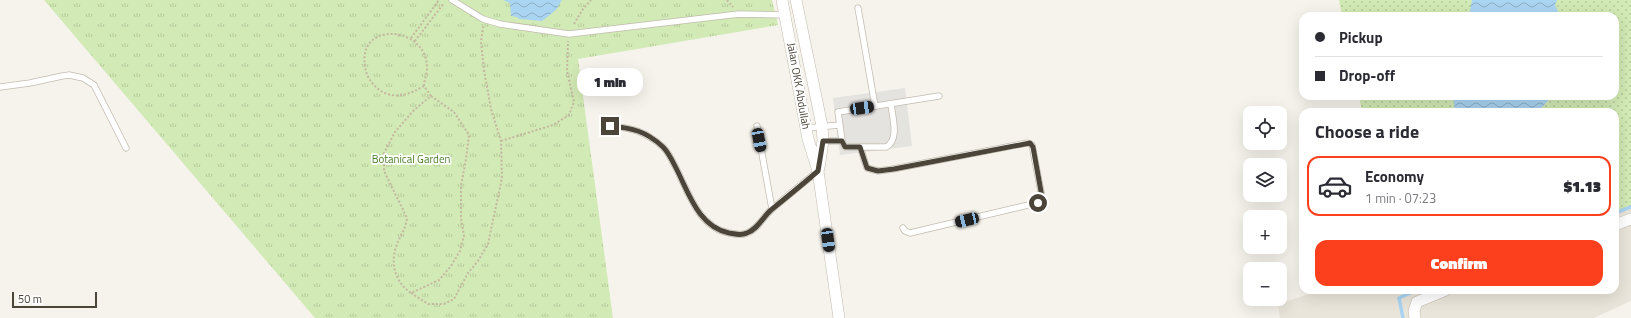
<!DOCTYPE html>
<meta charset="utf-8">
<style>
body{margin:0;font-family:"Titillium Web",sans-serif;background:#f2f2f3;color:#2b2b33;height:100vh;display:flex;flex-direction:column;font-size:15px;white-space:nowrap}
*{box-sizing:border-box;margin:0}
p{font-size:13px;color:#7c7c81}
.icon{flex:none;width:22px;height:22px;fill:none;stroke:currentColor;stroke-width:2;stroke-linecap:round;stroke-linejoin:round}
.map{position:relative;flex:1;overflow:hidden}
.panel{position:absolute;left:1299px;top:108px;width:320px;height:186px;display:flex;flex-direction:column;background:#fff;border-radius:12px;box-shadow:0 4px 16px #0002}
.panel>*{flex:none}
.guide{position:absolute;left:1299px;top:12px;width:320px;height:88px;border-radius:12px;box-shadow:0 4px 16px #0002;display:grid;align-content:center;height:88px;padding:0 16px;background:#fff}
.controls{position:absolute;left:1243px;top:106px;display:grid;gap:8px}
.controls a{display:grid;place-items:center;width:44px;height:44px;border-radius:8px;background:#fff;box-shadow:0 4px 16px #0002;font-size:20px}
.scale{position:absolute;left:12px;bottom:10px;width:85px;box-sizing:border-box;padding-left:4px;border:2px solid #4b4439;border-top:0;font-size:11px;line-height:14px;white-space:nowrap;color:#4b4439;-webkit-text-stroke:3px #fff;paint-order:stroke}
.end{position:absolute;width:18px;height:18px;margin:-9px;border:5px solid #4b4439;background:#fff;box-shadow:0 0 0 2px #fff}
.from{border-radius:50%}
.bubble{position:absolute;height:28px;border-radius:12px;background:#fff;box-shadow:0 4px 16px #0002;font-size:13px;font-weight:800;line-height:28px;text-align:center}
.car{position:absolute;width:12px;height:24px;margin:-12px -6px;border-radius:5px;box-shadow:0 0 3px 1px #0007;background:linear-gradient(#222 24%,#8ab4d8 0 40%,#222 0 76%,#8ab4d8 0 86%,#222 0)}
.guide b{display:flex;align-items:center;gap:14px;height:38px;font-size:15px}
.guide b+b{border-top:1px solid #e1e1e2}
.guide i{width:10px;height:10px;background:#2b2b33}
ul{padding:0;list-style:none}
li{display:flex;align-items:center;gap:12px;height:60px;margin:0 8px 6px;padding:0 8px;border:2px solid #e1e1e2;border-radius:12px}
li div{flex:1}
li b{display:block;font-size:15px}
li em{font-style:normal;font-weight:800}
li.active{border-color:#fc3f1d}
li>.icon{width:36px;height:36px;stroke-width:1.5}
h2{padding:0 16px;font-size:18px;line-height:48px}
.primary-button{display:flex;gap:8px;margin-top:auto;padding:8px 16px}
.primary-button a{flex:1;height:46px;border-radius:12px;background:#fc3f1d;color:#fff;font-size:16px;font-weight:800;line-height:46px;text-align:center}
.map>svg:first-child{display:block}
.residential{fill:#eae5da}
.grass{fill:url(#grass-dots)}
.park{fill:url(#park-tufts)}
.parking{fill:#e5e3e0}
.water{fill:url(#water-waves)}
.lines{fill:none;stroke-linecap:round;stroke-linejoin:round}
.stream{stroke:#a9d4f2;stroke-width:3.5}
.lane-casing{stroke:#c2bbae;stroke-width:7}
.street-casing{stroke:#c2bbae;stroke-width:12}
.path{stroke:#c4b79f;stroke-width:2;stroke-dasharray:2 2;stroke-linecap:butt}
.lane{stroke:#fff;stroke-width:5.5}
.street{stroke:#fff;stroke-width:11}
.route{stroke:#4b4439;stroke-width:5}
.labels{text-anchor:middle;stroke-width:3.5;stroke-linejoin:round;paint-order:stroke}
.street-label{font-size:11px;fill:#4b4439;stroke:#fff}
.park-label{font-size:11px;fill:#4a7f2a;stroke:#fff}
</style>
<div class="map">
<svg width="1631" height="318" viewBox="0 0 1631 318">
<defs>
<pattern id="grass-dots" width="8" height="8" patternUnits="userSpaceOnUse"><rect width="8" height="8" fill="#d2eab5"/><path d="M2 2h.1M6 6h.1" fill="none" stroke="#b6ca9c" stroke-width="1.8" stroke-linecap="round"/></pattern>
<pattern id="park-tufts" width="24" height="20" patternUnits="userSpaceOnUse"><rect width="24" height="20" fill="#d2eab5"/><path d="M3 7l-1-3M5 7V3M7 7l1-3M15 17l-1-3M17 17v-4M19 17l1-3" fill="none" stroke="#b6ca9c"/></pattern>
<pattern id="water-waves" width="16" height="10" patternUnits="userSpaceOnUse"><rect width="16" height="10" fill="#a9d4f2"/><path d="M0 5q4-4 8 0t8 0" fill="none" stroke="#8caec5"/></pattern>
</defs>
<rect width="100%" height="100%" fill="#f6f3ec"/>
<path class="residential" d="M1631,208V301L1594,318H1280L1278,304L1322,290H1409L1410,291L1413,290H1615V214Z"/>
<path class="grass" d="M1339,0H1631V207L1615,213V112H1362L1359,96H1615V16H1342Z"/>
<path class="park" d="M44,0H772L778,25L578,59L613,318H315Z"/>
<path class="parking" d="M905,88L912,146L840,155L833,98Z"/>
<path class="water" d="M503,0H562L556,10L542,21L519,19L517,17L511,16L510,3Z
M1472,0H1557L1555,5L1560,16H1469Z
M1453,96H1552L1538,112H1455Z"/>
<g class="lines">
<path class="stream" d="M1615,213L1631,207
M1403,318L1399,298L1417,290"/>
<defs>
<path id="lane" d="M452,0L483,19L500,24L569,34L739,14L786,15
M858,8L875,106
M0,87L30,83L62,76L69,75L83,78L94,85L126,148
M891,104C892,116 900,140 886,147H845L842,141L838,112L939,96
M610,126C632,128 645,131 663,147C669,153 673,162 677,170C689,194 699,227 729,233C735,234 741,236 747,233C758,229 763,217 771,210C786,197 802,184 818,171
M757,126L772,209
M806,128L840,125
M823,141H842
M860,147L867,168L878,171L893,169L1027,143L1032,145L1042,197L1041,202L910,233L905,231L903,228"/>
<path id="street" d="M782,0L808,139L818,171L839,318
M796,0L822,126L823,141L819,168
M1615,225L1631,219
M1415,318L1414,311L1417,302L1446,290"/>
</defs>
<use href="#lane" class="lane-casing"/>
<use href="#street" class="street-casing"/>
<path class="path" d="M727,0L733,7
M574,24L583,9L591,0
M411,38L439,0
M415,41L444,3
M424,86C410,94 396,100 381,91C372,85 366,76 365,66C357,21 427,25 427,68C427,75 424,80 424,86L431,96L414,110L395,132L384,153V171L407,218C406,229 399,237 396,247C390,265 396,283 411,293L439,280L451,266L460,251L464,236L461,218V186L466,159L469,135L454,112L431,96
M501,141L553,125L569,115L574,102L567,71L568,41
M411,293L428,304H444L454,299L468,273L478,261L488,244L502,178L501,141L491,109L484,70L481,42L483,27"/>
<use href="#lane" class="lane"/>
<use href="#street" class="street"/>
</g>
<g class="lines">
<path class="route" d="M610,126C632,128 646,131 663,147C669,153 673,162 677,170C689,194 699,227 729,233C735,234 741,236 747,233C758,229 763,217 771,210C787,197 803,184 818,171L823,141H842L845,147H860L867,168L878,171L894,169L1030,143L1033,147L1042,197L1041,202L1038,203"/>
</g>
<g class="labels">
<g class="street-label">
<text transform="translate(799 86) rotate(80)" y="4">Jalan OKK Abdullah</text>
</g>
<g class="park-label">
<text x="411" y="163">Botanical Garden</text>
</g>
</g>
</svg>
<div class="controls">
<a><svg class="icon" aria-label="locate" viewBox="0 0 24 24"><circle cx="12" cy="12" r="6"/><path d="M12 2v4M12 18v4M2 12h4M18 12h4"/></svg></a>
<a><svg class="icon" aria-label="layers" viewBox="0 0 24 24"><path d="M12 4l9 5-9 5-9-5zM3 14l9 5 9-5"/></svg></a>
<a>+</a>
<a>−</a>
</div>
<div class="scale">50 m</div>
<i class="end from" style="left:1038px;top:203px"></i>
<i class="end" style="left:610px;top:126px"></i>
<div class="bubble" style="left:577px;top:68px;width:66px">1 min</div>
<i class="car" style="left:862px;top:108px;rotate:82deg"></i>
<i class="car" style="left:759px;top:140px;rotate:169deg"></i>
<i class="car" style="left:967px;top:220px;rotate:257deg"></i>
<i class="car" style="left:828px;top:240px;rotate:172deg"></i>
<div class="guide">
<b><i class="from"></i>Pickup</b>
<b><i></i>Drop-off</b>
</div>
<section class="panel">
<h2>Choose a ride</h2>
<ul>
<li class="active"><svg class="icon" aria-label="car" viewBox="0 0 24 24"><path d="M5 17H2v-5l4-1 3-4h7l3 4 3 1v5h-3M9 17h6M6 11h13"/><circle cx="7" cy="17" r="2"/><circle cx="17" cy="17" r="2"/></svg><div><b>Economy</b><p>1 min · 07:23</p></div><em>$1.13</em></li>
</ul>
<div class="primary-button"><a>Confirm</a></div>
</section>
</div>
